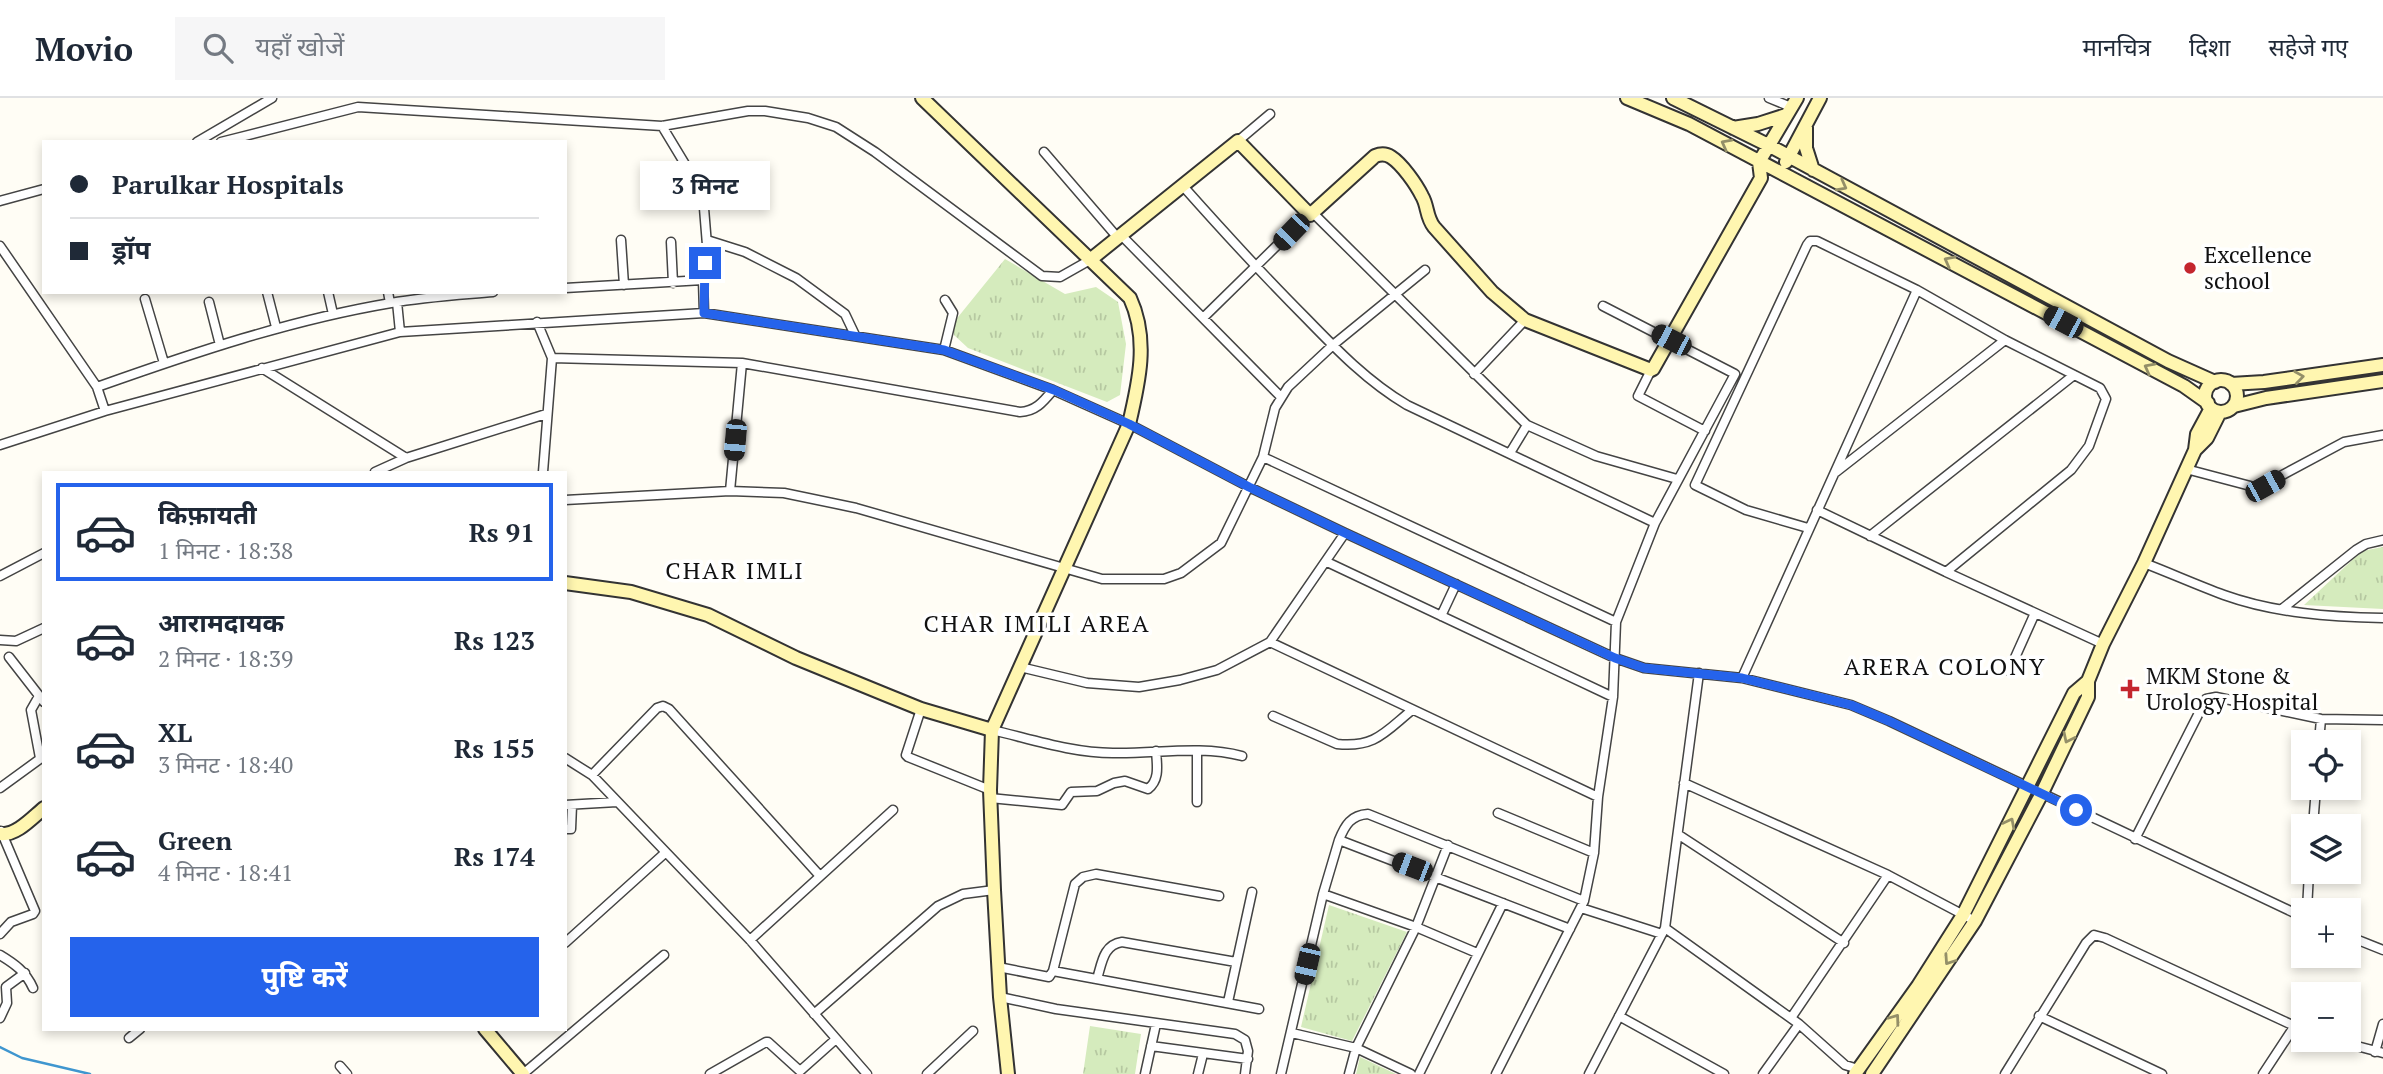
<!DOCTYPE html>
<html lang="hi">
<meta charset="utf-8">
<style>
body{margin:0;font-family:"PT Serif","Noto Sans Devanagari",serif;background:#f6f6f7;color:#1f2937;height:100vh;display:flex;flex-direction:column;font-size:26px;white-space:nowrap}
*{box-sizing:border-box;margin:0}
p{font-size:23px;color:#747a83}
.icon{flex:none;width:38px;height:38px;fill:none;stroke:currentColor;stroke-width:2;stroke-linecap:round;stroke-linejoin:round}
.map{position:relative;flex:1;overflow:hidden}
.details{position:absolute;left:42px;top:373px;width:525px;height:560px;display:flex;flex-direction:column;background:#fff;border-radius:0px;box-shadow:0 4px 10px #0003}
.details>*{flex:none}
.banner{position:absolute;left:42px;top:42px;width:525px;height:154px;border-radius:0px;box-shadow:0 4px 10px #0003;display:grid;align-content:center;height:154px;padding:0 28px;background:#fff}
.controls{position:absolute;left:2291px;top:632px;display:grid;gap:14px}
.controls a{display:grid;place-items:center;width:70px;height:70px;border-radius:0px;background:#fff;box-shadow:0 4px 10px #0003;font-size:35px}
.end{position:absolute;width:32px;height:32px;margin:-16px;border:9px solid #2563eb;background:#fff;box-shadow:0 0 0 4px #fff}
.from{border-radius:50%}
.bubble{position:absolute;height:49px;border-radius:0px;background:#fff;box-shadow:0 4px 10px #0003;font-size:23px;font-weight:700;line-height:49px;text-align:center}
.car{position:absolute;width:21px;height:42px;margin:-21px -10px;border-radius:9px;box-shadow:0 0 5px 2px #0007;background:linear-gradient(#222 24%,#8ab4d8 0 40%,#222 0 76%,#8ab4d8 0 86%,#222 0)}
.banner b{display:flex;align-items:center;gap:24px;height:66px;font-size:26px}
.banner b+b{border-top:2px solid #e0e1e3}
.banner i{width:18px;height:18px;background:#1f2937}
ul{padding:12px 0 0;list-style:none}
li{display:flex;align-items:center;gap:21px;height:98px;margin:0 14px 10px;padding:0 14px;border:4px solid transparent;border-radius:0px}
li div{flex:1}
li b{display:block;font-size:26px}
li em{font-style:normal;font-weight:700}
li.on{border-color:#2563eb}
li>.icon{width:63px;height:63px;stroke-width:1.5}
.button{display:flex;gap:14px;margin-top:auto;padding:14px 28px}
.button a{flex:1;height:80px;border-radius:0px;background:#2563eb;color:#fff;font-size:28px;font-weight:700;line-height:80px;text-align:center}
header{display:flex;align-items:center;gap:42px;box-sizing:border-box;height:98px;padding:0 35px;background:#fff;border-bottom:2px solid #e0e1e3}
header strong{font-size:33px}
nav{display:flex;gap:38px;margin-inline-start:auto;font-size:24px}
.search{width:490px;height:63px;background:#f6f6f7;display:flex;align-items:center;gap:18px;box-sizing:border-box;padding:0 24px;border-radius:0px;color:#747a83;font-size:26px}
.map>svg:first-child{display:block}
.park{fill:url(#park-tufts)}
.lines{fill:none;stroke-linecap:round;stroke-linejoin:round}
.stream{stroke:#3f96cf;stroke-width:2.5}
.street-casing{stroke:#444;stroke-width:11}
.secondary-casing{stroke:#333;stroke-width:16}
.street{stroke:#fff;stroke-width:8}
.secondary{stroke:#fff6b0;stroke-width:12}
.oneway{stroke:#948f68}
.route{stroke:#2563eb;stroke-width:9}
.poi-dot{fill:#c4262e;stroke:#fff;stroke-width:2.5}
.labels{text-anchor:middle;stroke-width:7;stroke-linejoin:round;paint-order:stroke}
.poi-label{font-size:23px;fill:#111;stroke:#fff;text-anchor:start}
.neighbourhood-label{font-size:24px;letter-spacing:2px;fill:#111;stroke:#fff}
</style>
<header>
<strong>Movio</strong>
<div class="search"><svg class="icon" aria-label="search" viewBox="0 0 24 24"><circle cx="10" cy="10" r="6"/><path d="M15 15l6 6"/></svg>यहाँ खोजें</div>
<nav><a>मानचित्र</a><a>दिशा</a><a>सहेजे गए</a></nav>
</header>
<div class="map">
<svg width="2383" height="976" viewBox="0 0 2383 976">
<defs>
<pattern id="park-tufts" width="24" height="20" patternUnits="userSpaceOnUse" patternTransform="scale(1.75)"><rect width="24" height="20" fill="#d5ebbd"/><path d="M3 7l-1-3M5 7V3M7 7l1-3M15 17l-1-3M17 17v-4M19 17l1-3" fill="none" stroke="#b6c8a1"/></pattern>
</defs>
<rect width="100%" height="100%" fill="#fffdf5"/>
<path class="park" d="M1005,161L1065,196L1096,189L1118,204L1126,246L1120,297L1107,304L968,250L954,237V224Z
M2383,449V511L2304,507L2362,453Z
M1329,807L1407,834L1352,943L1301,929Z
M1090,928L1141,936L1135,976H1083Z
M1360,959L1396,976H1356Z"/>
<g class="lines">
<path class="stream" d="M0,949L22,960L90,976"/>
<defs>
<path id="street" d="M1769,0L1791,9
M662,28L694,81L704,110L707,147L703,182L704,215
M1238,43L1270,16
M197,44L272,0
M221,44L358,9L662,28L748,13H765L808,20L836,29L875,54L1042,178L1060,179L1090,162
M1044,54L1118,140
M1182,87C1222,132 1263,177 1306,220C1337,252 1368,284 1407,307L1655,425
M0,103L44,91
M1314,116L1527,327L1596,358L1677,381
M1121,137L1281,299
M621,142L624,187
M707,142L745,154L796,180L845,216L855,237
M671,144L673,185
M0,148L97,289L105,313
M565,190L703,182
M267,194L276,229
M328,194L333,216
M388,194L390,205
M145,201L164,265
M209,204L220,247
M397,204L400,234
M1203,220L1308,117
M537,224L552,260L543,374
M944,252L953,215L945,202
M552,260L742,265L1020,314C1036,313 1043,304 1053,292
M262,270L406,360
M1651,272L1638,298L1705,333
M1474,276L1525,222
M97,289C193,255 290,222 391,205C424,199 459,197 493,194
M0,347L105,313L400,234L704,215L944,252L1053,292L1129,326L1249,389L1345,435L1615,560L1644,570L1742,580L1851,607L1889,623L2303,819
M1510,355L1527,327
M1263,359L1616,524
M2186,371L2258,390L2344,344L2383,337
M375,374L406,360L546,316
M1836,374L2005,242
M730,393L742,265
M565,402L730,393L784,395L856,410L1102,481H1164L1181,475L1221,445L1263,359L1275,310L1288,289L1333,247L1425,172
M1808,430L1746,412L1695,387L1807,147L1810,143H1817L1917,192L2005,242L2100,290L2106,301L2089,348L2071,372L1946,474L1817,412
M1870,438L2074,277
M1327,464L1613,599
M2144,465C2170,475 2197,487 2224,497C2274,515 2330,519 2383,520
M1946,474L2103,546
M0,478L44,455
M2282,511L2356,452L2366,446L2383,442
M1441,518L1456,486
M0,542L16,543L44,530
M1270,544L1598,699
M9,559L44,604
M1020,569L1087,585L1139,589L1180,582L1217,572L1270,544L1345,435
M2009,573L2035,515
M1742,580L1917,192
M39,598L31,612L40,660
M921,611L906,657L908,659L990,692
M1273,618L1337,646C1375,650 1385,634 1412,612
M992,632C1031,641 1072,655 1113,655C1156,656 1200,647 1242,658
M2319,644L2321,621
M565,660L592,677L750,842L867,976
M592,677L657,610L663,608L669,611L820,778
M1684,685L1888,777L1975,823
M0,690L44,658
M990,700L1062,707L1071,694L1097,693L1114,685L1125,683L1148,691C1160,682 1157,667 1156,653
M1197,704V653
M565,707L617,704
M1498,715L1594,755
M2313,728L2316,690
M565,731H571L572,707
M1679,737L1844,845
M2135,741L2206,601L2216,599L2321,621L2383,622
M1339,742C1345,727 1351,717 1368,716L1584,803
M1323,796L1416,829L1477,855
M1581,810L1662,836
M2307,812L2309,774
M1665,830L1799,926L1845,967L1858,971
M0,836L11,824L33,816L35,813L1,733
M2348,838L2383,852
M750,842L893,712
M565,845L665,755
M0,857C15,866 26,874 33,890
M998,869L1049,879L1053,873L1075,786L1083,779L1096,776L1219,798
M1053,873L1259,911
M1097,881C1102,865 1103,847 1122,844L1236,864
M1000,899L1056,911L1235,936L1245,942L1248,953L1245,976
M1228,904L1252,794
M814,916L938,808L963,796L994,792
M1619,918L1724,976
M2039,918L2162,976
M0,920L7,905L6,889L25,875
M1791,920L1888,777
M1292,935L1356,950L1411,976
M129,940L140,931
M2334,942L2383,955
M1151,948L1248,961
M2375,954L2383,926
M340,968L347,976
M523,976L664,857
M710,976L766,944H768L800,973L836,941
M927,976L973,933
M1145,976L1156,926
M1198,976L1203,956
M1281,976L1323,796L1339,742L1570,831
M1349,976L1356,950L1416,829L1448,747
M1419,976L1503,805
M1496,976L1584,803L1594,755L1598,699L1613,599L1616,524L1655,425L1735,276L1603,208
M1589,976L1665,830L1699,575
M1763,976L1799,926
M2005,976L2086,845L2094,837L2105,840L2303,932
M2263,976L2294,929"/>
<path id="secondary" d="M922,0L1130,200C1149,241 1139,284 1129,326L992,632L990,692L994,792L1000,899L1008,976
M1627,0L1689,26L2184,288L2208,305
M1673,0L1768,47L2168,263L2215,284
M1806,29V50L1813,72
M1733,30L1758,26L1786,17
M1786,64L1820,0
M1090,162L1238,43L1310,117L1375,58C1380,56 1385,55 1391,59C1402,66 1416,86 1422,98C1428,108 1426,119 1434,129L1492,194L1525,222L1651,272L1653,271L1761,80L1759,64L1797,0
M2205 298a16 16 0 1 1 32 0a16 16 0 1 1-32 0Z
M2231,286L2264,284L2383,267
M2234,308L2266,300L2383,283
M2195,352L2207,340L2220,314
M565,485L631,494L708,517L796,560L884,596L921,611L992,632
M0,736C16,738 32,720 44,710
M485,931L523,976
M1855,976L1918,888L1963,817L2074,595L2088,583
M1872,976L1975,823L2042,695L2088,599V583L2103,546L2144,465L2195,352L2197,336L2211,310"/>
</defs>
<use href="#street" class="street-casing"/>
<use href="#secondary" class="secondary-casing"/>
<use href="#street" class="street"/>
<use href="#secondary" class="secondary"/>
</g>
<defs><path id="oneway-chevron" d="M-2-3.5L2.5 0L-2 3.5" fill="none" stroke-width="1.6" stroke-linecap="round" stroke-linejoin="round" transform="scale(1.75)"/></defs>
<g class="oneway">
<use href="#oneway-chevron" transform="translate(1726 46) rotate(-152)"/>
<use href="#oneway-chevron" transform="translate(1842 88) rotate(28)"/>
<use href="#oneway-chevron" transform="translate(1949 163) rotate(-152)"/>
<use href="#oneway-chevron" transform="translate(2149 270) rotate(-152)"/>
<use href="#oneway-chevron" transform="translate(2299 279) rotate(-8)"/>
<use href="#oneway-chevron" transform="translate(2068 640) rotate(116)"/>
<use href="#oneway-chevron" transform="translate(2010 725) rotate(-63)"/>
<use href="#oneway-chevron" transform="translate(1949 862) rotate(124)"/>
<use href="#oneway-chevron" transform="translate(1895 921) rotate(-54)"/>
</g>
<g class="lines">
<path class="route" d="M705,165L704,215L944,252L1054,292L1129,326L1249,389L1345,435L1615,560L1644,570L1742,580L1851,607L1889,623L2076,712"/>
</g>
<g class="poi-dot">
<circle cx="2190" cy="170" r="7"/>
<path d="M2126.5 580.5h7v7h7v7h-7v7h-7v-7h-7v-7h7z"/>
</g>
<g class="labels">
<g class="poi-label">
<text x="2204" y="165">Excellence<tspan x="2204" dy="26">school</tspan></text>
<text x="2146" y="586">MKM Stone &amp;<tspan x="2146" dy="26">Urology Hospital</tspan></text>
</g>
<g class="neighbourhood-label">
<text x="735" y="481">CHAR IMLI</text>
<text x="1037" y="534">CHAR IMILI AREA</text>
<text x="1945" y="577">ARERA COLONY</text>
</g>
</g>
</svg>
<div class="controls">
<a><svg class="icon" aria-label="locate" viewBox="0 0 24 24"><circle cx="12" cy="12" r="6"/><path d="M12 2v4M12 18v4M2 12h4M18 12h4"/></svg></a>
<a><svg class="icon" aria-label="layers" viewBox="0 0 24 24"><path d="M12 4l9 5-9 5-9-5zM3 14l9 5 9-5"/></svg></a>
<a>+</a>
<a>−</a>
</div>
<i class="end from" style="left:2076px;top:712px"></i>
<i class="end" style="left:705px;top:165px"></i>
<div class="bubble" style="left:640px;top:63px;width:130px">3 मिनट</div>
<i class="car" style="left:1291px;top:134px;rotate:224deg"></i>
<i class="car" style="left:2063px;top:224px;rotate:298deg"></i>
<i class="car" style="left:1671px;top:242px;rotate:297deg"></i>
<i class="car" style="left:735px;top:342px;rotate:185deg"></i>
<i class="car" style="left:2265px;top:388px;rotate:61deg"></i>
<i class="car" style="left:1412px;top:769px;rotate:291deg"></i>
<i class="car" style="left:1307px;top:866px;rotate:193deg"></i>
<div class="banner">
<b><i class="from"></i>Parulkar Hospitals</b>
<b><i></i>ड्रॉप</b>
</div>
<section class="details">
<ul>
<li class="on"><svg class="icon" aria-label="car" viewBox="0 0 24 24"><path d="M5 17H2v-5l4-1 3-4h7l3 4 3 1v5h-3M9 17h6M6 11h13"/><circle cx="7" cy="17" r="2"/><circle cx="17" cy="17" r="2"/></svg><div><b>किफ़ायती</b><p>1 मिनट · 18:38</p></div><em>Rs 91</em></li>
<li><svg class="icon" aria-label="car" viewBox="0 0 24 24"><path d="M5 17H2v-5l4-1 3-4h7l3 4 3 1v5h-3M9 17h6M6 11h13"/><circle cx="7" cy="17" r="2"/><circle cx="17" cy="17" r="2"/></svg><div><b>आरामदायक</b><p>2 मिनट · 18:39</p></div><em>Rs 123</em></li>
<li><svg class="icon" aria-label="car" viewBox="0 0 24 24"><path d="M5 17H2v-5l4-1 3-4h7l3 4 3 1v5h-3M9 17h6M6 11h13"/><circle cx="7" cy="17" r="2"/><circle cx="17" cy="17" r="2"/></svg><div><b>XL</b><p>3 मिनट · 18:40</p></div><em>Rs 155</em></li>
<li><svg class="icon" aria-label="car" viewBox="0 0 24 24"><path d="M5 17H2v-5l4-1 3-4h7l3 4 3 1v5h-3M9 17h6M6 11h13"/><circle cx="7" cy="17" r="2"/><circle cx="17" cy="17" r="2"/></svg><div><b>Green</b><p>4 मिनट · 18:41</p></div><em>Rs 174</em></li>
</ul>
<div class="button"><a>पुष्टि करें</a></div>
</section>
</div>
